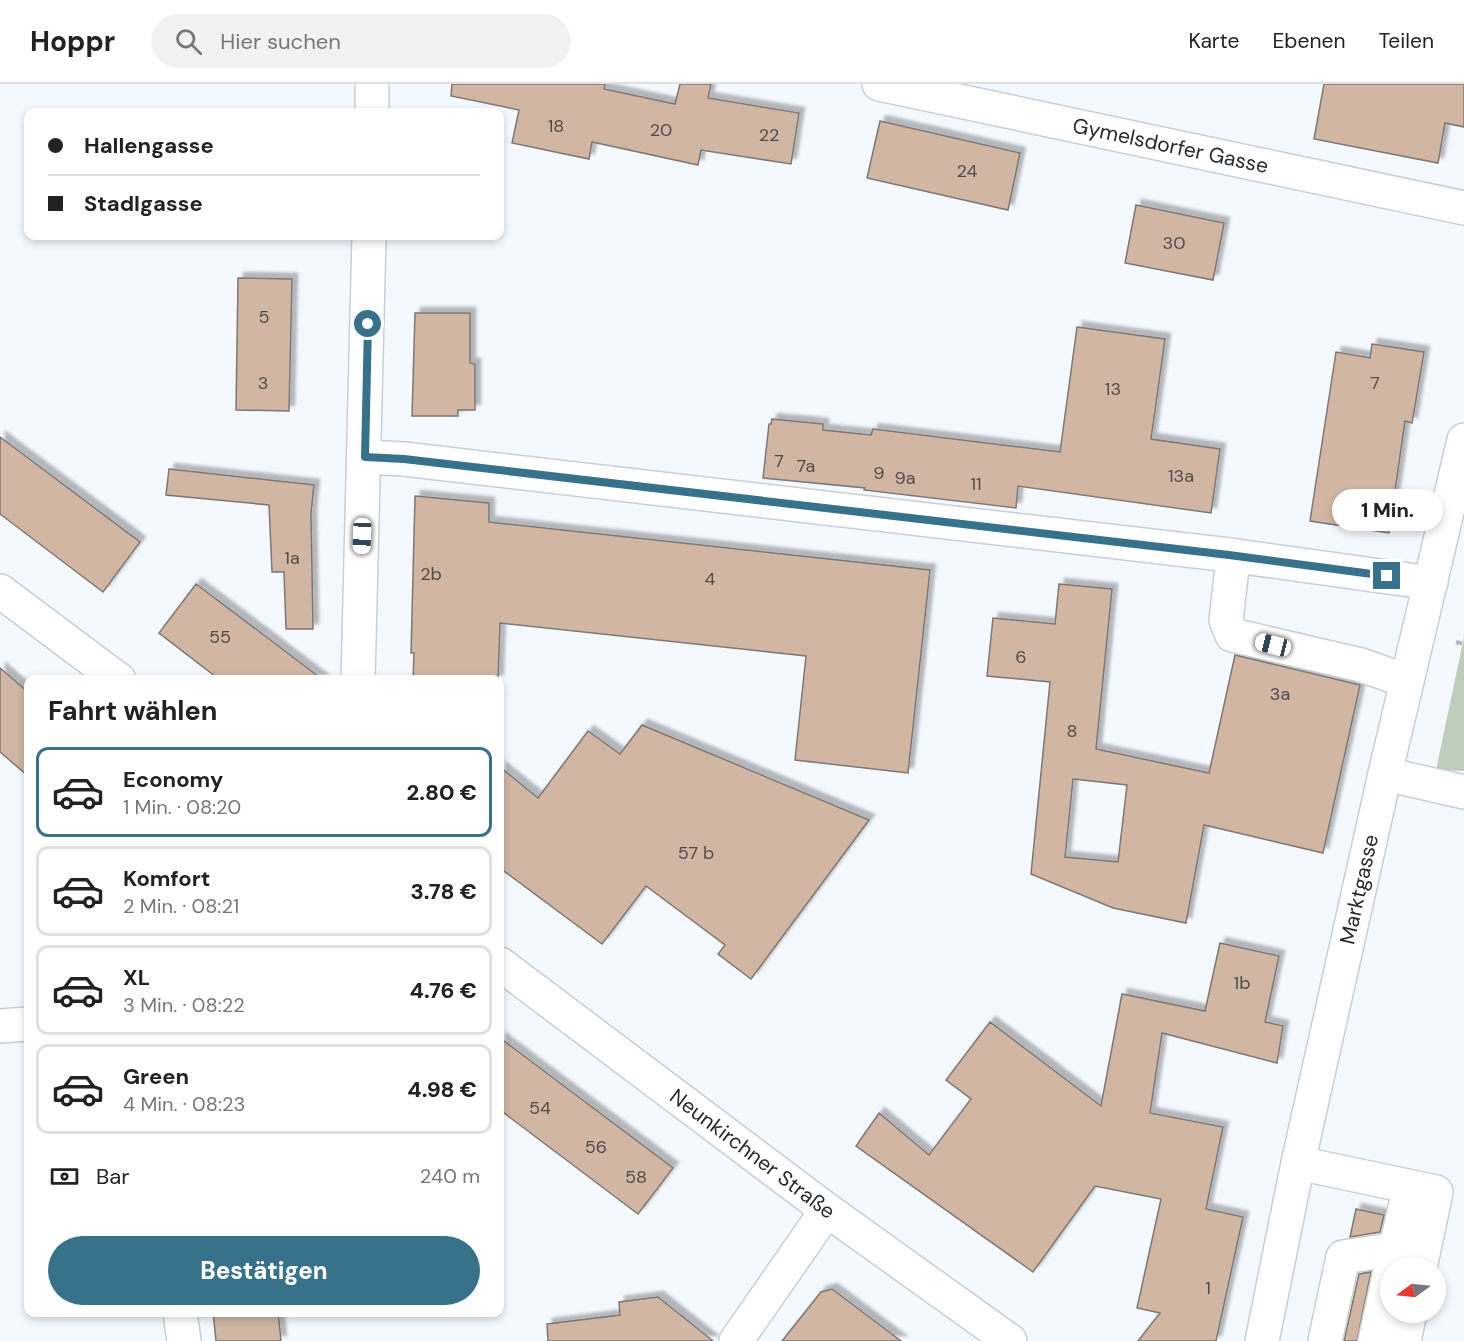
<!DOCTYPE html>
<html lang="de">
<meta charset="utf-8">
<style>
body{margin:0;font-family:"DM Sans",sans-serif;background:#f2f2f2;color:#222;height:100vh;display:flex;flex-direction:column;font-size:22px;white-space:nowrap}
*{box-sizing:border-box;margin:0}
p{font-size:20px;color:#767676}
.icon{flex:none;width:33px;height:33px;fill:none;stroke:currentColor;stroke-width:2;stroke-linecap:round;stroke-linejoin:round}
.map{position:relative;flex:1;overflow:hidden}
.details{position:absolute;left:24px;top:591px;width:480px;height:642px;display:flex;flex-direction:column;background:#fff;border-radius:12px;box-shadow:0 3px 9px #0003}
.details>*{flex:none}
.guide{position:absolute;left:24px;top:24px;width:480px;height:132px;border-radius:12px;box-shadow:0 3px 9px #0003;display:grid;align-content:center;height:132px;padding:0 24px;background:#fff}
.needle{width:39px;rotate:255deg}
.fabs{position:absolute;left:1380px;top:1173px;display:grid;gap:12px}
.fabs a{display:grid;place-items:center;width:66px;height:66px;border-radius:50%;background:#fff;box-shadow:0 3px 9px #0003;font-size:30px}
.end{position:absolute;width:27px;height:27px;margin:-14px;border:8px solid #37718a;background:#fff;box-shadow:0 0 0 3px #fff}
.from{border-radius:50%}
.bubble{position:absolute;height:42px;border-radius:21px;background:#fff;box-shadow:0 3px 9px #0003;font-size:20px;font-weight:800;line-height:42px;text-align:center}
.car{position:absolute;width:18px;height:36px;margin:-18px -9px;border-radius:8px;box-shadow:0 0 4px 2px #0007;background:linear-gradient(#fff 24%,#345 0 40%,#fff 0 76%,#345 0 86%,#fff 0)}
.guide b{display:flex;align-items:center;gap:21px;height:57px;font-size:22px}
.guide b+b{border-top:2px solid #e0e0e0}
.guide i{width:15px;height:15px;background:#222}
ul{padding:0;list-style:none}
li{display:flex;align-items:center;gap:18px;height:90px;margin:0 12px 9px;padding:0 12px;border:3px solid #e0e0e0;border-radius:12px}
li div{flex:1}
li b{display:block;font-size:22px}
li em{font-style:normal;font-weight:800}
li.selected{border-color:#37718a}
li>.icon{width:54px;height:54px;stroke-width:1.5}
h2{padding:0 24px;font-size:27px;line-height:72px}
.pay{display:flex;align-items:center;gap:15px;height:66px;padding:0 24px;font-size:22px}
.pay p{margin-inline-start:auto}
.action{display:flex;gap:12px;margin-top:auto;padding:12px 24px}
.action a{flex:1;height:69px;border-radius:36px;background:#37718a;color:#fff;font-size:24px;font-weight:800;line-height:69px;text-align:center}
header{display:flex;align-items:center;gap:36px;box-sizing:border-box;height:84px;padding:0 30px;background:#fff;border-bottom:2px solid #e0e0e0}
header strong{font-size:28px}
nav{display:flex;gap:33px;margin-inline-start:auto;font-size:21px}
.search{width:420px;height:54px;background:#f2f2f2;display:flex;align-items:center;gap:15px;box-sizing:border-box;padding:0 21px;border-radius:33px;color:#767676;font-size:22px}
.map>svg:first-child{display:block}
.green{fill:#becdbb}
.building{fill:#d0b6a3;stroke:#7f7872;stroke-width:1.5;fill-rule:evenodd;filter:url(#shadow)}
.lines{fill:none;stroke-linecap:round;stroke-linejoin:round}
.minor-casing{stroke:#c8ced5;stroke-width:36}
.major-casing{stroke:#c8ced5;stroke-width:36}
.path{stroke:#b4b8bd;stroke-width:4;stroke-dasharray:6 3;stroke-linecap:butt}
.minor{stroke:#fff;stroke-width:33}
.major{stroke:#fff;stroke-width:33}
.route{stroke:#37718a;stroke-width:8}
.labels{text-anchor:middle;stroke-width:4.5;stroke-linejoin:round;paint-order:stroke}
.number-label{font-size:18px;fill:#514c4a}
.street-label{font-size:21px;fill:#27292c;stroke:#fff}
</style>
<header>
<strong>Hoppr</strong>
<div class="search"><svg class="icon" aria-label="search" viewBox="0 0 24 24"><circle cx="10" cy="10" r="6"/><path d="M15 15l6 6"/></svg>Hier suchen</div>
<nav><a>Karte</a><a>Ebenen</a><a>Teilen</a></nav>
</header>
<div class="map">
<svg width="1464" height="1257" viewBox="0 0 1464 1257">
<defs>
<filter id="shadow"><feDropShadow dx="5.5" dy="-5.5" stdDeviation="1.5" flood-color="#0004"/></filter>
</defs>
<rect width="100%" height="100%" fill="#f4f9ff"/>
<path class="green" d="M1464,553V687L1436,686Z"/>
<path class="building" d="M452,0H605L604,5L675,20L680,0H711L708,14L799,29L791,80L701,66L698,81L592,58L589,75L512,59L519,26L451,12Z
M1324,0H1464V43L1445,39L1438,79L1314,55Z
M880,37L1020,69L1008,126L867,94Z
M1136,121L1224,139L1213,196L1125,179Z
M238,194L292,195L289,327L236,326Z
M415,229H470V279L475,280V326H458V332H412Z
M1077,243L1165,255L1151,355L1220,365L1211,429L1018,402L1016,424L864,406L865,404L763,394L769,340H771L772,335L823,340V346L871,351L873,345L1060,368Z
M1372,260L1424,268L1412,339L1405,337L1389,449L1310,437L1336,268L1370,274Z
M0,353L140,458L103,508L0,430Z
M169,385L314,401L311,429L313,545H286L284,488H272L269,421L166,411Z
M415,412L489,419V438L930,486L908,689L795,676L806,572L500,539L498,596H413L414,569H411Z
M196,500L269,555L323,596H220L159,549Z
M1059,500L1112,505L1096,665L1209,689L1235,571L1360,601L1323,769L1204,741L1186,839L1113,824L1031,790L1050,598L987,592L993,534L1055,540ZM1073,695L1127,701L1118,778L1065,773Z
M0,584L28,608V692L0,668Z
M642,641L869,736L751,895L718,870L725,861L646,802L602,860L500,784V683L538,714L588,647L620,670Z
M1220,859L1279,872L1265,938L1283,942L1277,979L1162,949L1150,1029L1223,1043L1206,1125L1243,1133L1216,1257H1138L1160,1229L1137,1224L1161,1115L1095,1102L1033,1188L856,1062L879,1029L929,1071L971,1015L946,996L990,938L1101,1022L1122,910L1205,927Z
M500,954L673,1084L638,1130L500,1026Z
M1356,1125L1384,1131L1380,1148L1350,1153Z
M1371,1188L1357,1257H1344L1359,1190Z
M832,1205L901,1257H782L821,1208Z
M658,1213L713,1257H548L547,1240L620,1231L619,1218Z
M213,1228H278L281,1257H216Z"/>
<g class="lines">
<defs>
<g id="minor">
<path id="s1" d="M879,0L1464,124"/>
<path d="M372,28V0"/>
<path d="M365,373L404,375L1229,471L1431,499"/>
<path d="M1229,471L1232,484L1226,536L1232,551L1361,581L1407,597"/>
<path d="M358,596L369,152"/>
<path d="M1385,690L1464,708"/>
<path d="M0,942L28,940"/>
<path d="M1298,1079L1436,1108L1420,1184"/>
<path d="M1391,1184L1410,1103"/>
<path d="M180,1228L184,1257"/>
<path d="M736,1257L827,1126"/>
<path id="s2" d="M1262,1257L1298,1079L1385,690L1464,356"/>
<path d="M1325,1257L1343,1173L1396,1165"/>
<path d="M1375,1257L1390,1187"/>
<path d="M1404,1257L1410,1228"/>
</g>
<g id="major">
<path d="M0,507L119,596"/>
<path id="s3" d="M500,880L827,1126L1010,1257"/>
</g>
</defs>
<use href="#minor" class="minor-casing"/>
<use href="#major" class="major-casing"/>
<path class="path" d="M1456,558L1464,560"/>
<use href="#minor" class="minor"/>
<use href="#major" class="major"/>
</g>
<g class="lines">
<path class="route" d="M368,240L365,373L404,375L1229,471L1387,492"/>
</g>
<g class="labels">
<g class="number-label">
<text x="556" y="48">18</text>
<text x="661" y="52">20</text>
<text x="769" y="57">22</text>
<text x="967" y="93">24</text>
<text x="1174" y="165">30</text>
<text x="264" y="239">5</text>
<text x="263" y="305">3</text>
<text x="1375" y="305">7</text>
<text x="1113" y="311">13</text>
<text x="779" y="383">7</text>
<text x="806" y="388">7a</text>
<text x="879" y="395">9</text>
<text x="1181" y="398">13a</text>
<text x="905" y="400">9a</text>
<text x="976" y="406">11</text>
<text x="292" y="480">1a</text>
<text x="431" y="496">2b</text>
<text x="710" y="501">4</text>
<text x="220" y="559">55</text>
<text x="1021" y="579">6</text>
<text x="1280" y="616">3a</text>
<text x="1072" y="653">8</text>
<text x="696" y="775">57 b</text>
<text x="1242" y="905">1b</text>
<text x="540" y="1030">54</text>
<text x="596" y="1069">56</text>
<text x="636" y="1099">58</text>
<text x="1208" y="1210">1</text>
</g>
<g class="street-label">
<text dy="7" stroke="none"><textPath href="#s1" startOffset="298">Gymelsdorfer Gasse</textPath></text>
<text dy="7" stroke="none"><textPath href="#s2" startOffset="462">Marktgasse</textPath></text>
<text dy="7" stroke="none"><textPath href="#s3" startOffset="316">Neunkirchner Straße</textPath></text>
</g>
</g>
</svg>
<div class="fabs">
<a><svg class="needle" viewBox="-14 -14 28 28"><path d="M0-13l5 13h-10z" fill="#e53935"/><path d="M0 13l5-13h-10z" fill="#767676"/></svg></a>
</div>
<i class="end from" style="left:368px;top:240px"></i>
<i class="end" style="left:1387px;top:492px"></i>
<div class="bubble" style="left:1332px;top:405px;width:111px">1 Min.</div>
<i class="car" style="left:362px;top:452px;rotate:182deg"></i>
<i class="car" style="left:1273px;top:561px;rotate:284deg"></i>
<div class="guide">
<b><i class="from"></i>Hallengasse</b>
<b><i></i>Stadlgasse</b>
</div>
<section class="details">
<h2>Fahrt wählen</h2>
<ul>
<li class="selected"><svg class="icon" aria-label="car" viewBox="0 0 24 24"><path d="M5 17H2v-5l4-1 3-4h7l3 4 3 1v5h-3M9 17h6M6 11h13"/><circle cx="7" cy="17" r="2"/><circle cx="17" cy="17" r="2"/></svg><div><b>Economy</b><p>1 Min. · 08:20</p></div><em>2.80 €</em></li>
<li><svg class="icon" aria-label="car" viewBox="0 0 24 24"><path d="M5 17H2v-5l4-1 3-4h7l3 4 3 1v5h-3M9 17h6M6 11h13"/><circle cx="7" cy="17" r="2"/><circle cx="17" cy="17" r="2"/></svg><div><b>Komfort</b><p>2 Min. · 08:21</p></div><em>3.78 €</em></li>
<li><svg class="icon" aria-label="car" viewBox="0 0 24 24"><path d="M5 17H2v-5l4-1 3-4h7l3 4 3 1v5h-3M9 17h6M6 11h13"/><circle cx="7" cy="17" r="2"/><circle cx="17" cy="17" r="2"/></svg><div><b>XL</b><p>3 Min. · 08:22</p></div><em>4.76 €</em></li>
<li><svg class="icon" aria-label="car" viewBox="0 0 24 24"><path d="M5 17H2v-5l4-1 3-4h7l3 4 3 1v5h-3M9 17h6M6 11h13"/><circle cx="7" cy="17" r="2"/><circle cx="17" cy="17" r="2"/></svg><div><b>Green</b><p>4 Min. · 08:23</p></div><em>4.98 €</em></li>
</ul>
<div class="pay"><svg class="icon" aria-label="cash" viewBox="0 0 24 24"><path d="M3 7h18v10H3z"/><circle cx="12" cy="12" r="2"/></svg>Bar<p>240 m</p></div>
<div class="action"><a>Bestätigen</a></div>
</section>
</div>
